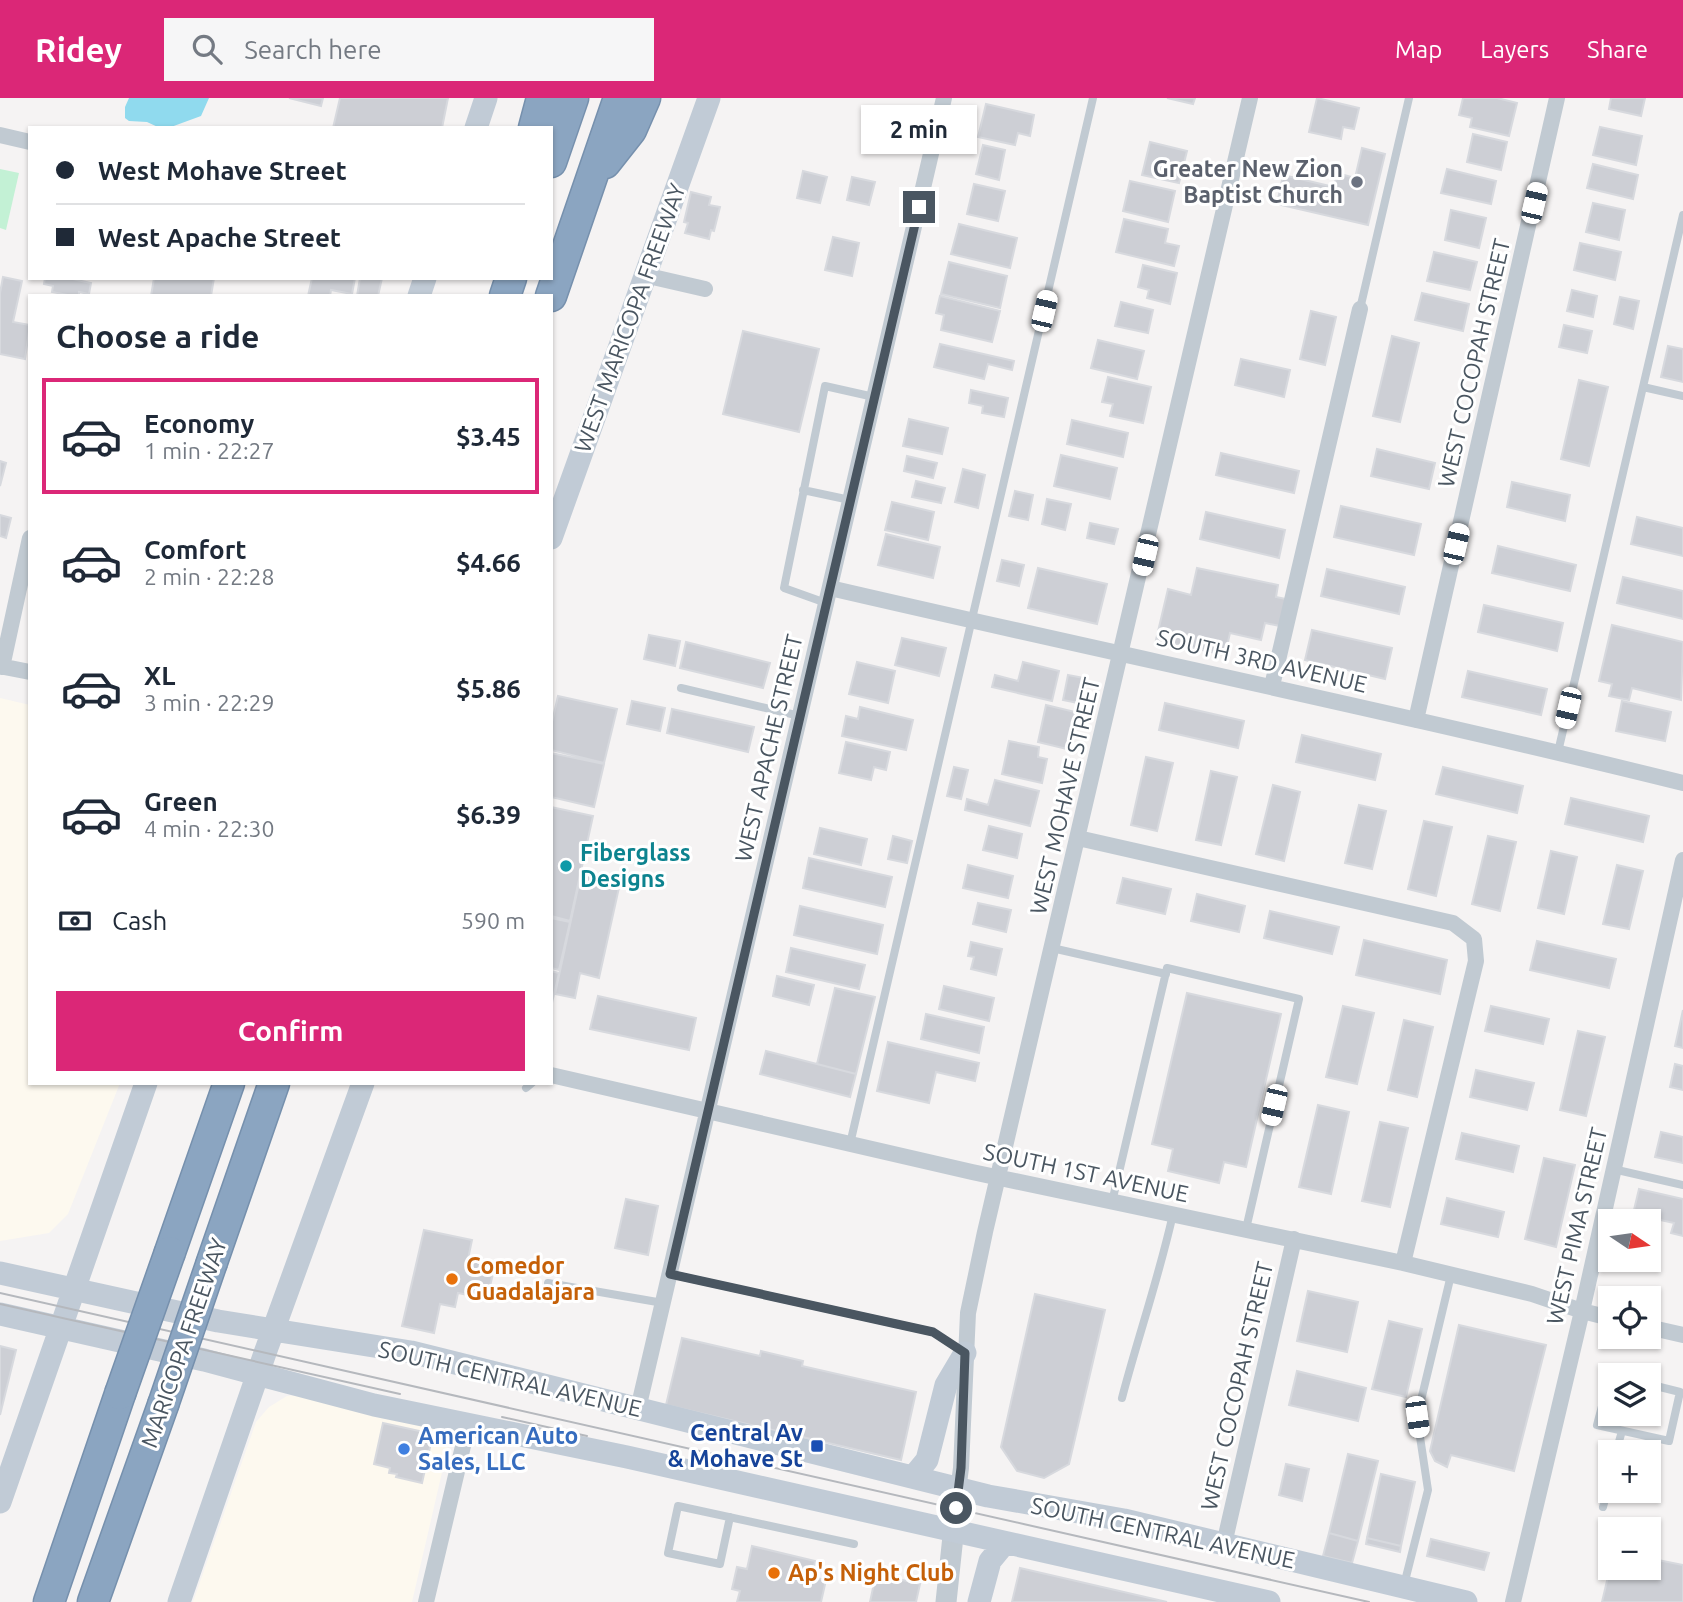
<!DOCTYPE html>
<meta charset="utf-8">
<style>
body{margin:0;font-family:Ubuntu,sans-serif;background:#f6f6f7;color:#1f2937;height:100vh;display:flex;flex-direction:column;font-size:26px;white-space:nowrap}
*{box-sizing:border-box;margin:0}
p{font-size:23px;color:#747a83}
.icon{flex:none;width:38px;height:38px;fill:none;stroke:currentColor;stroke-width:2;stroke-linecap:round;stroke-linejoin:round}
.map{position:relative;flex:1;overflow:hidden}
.drawer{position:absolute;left:28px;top:196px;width:525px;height:791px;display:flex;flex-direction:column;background:#fff;border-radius:0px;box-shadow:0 2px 5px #0004}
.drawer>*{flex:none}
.guide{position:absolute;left:28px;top:28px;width:525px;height:154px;border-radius:0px;box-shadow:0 2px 5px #0004;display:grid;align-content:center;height:154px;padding:0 28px;background:#fff}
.needle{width:46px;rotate:103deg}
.fabs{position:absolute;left:1598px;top:1111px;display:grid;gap:14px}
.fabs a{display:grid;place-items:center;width:63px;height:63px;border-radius:0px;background:#fff;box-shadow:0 2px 5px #0004;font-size:35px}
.end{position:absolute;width:32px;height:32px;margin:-16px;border:9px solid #4a5661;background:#fff;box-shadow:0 0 0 4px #fff}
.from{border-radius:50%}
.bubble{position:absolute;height:49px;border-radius:0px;background:#fff;box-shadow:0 2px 5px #0004;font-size:23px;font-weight:700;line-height:49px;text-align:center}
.car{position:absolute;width:21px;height:42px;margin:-21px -10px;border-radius:9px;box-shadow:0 0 5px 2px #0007;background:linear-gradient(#fff 24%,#345 0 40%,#fff 0 76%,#345 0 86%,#fff 0)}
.guide b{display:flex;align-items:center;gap:24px;height:66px;font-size:26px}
.guide b+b{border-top:2px solid #e0e1e3}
.guide i{width:18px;height:18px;background:#1f2937}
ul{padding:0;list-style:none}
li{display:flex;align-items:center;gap:21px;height:116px;margin:0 14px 10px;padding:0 14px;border:4px solid transparent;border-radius:0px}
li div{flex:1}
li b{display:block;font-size:26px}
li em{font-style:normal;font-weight:700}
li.active{border-color:#db2777}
li>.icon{width:63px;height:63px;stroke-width:1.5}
h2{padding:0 28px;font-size:32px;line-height:84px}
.pay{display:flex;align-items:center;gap:18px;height:77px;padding:0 28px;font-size:26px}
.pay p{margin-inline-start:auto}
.cta{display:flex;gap:14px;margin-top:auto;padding:14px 28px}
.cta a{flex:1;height:80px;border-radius:0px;background:#db2777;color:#fff;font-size:28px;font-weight:700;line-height:80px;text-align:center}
header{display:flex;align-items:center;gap:42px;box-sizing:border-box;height:98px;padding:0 35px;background:#db2777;color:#fff}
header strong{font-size:33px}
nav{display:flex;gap:38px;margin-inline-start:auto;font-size:24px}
.search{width:490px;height:63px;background:#f6f6f7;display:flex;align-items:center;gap:18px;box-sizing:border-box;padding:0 24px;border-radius:0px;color:#747a83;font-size:26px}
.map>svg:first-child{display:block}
.commercial{fill:#fdf9ef}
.park{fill:#c3f1d5}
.water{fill:#90daee}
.building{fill:#cdcfd5;stroke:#d7d9de;stroke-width:2}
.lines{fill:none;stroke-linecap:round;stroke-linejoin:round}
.motorway-casing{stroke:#7690ad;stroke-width:33}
.service{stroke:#c1cad2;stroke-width:8}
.minor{stroke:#c1cad2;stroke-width:16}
.tertiary{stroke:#c1cad2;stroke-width:21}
.secondary{stroke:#c1cbd6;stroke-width:23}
.motorway{stroke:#8ba5c1;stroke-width:30}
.tram{stroke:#b5b8bd;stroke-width:2}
.motorway-bridge-casing{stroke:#7690ad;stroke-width:33;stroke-linecap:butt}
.motorway-bridge{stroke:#8ba5c1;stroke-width:30}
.route{stroke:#4a5661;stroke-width:9}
.worship-dot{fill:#6b7280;stroke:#fff;stroke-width:2.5}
.culture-dot{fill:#0f9aa8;stroke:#fff;stroke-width:2.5}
.food-dot{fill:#e8710a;stroke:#fff;stroke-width:2.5}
.transit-dot{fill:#1a4fb4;stroke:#fff;stroke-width:2.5}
.shop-dot{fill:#3f7fe0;stroke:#fff;stroke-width:2.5}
.labels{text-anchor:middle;stroke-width:6;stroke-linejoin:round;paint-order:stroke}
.worship-label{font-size:23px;font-weight:bold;fill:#5b616d;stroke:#fff;text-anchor:end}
.street-label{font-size:23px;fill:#4a5661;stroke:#fff}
.culture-label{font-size:23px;font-weight:bold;fill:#0d838f;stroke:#fff;text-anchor:start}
.food-label{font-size:23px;font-weight:bold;fill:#c56008;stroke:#fff;text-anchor:start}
.transit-label{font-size:23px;font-weight:bold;fill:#164399;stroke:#fff;text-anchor:end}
.shop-label{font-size:23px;font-weight:bold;fill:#366cbe;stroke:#fff;text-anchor:start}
</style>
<header>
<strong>Ridey</strong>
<div class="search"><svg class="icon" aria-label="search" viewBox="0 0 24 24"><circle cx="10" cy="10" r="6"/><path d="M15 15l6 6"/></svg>Search here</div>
<nav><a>Map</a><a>Layers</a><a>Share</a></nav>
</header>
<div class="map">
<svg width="1683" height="1504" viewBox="0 0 1683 1504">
<rect width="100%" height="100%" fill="#f5f3f3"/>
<path class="commercial" d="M0,600L30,607V985H120L68,1116L49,1135L0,1143Z
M314,1295L453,1327L412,1504H193L256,1324L269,1309L287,1298Z"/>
<path class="park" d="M0,71L19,75L6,132L0,130Z"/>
<path class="water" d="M129,0H209L201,18L171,29L160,30L147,24L129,23L125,20V9Z"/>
<path class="building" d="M289,0H323L321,8Z
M340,0H448L442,30H333Z
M1167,0H1195L1193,6Z
M1317,0L1359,10L1354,31L1343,29L1341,41L1309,34Z
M1463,0H1497L1517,5L1509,38L1470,29L1472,20L1459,17Z
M1611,0H1645L1641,18L1609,11Z
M986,6L1034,17L1030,38L1018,35L1015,47L978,39Z
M1600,29L1642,38L1636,67L1593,57Z
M1473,36L1507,44L1501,72L1467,64Z
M1150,44L1187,53L1179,85L1142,77Z
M983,47L1005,52L999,82L976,76Z
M1362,50L1385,56L1368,127L1277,106L1283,77L1334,89L1337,75L1355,80Z
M1593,66L1638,77L1633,101L1587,90Z
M1447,71L1496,83L1491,106L1441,95Z
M803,73L827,79L820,105L797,100Z
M852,79L875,84L869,107L847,102Z
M1130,83L1175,93L1168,124L1123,113Z
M974,86L1005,93L998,123L967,116Z
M691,94L711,99L709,107L720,109L714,133L711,132L709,141L685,135L688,125L684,124Z
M1593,105L1625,112L1619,142L1586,134Z
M1451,112L1486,120L1479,150L1445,142Z
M1124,121L1168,131L1165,145L1179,148L1174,168L1116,154Z
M959,126L1017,140L1010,170L951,156Z
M833,139L859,145L852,178L825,172Z
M1580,145L1621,154L1615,182L1574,172Z
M1434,154L1477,164L1470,192L1427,183Z
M949,164L1007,178L1000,210L941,196Z
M1143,167L1177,175L1170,206L1147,200L1149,192L1138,189Z
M3,179L22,183L13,224L30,227L25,261L0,256V195Z
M45,180H68L91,185L89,196L79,194V198H73L52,194L53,188L44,186Z
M154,180H214L211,198H151Z
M312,180H355L352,196L331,192L330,198H308Z
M360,180H382L378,198H357Z
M1572,192L1597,198L1593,219L1567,213Z
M1422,195L1469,206L1463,233L1415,222Z
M940,198L1000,213L992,244L941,232L944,217L936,215Z
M1620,199L1639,203L1633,231L1614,226Z
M1121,204L1153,212L1148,235L1115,228Z
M1311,213L1336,219L1325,267L1300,261Z
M1564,227L1592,233L1587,255L1559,249Z
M743,233L819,251L799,334L723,316Z
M1392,238L1419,245L1400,324L1373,318Z
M1098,242L1144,253L1137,281L1091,270Z
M940,246L1014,263L1012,272L988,266L984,281L934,269Z
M1668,248L1683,251V284L1661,279Z
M1241,261L1290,272L1284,299L1235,287Z
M1108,279L1151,289L1143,325L1110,318L1113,306L1102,304Z
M1579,282L1608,289L1589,368L1561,361Z
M971,292L1008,300L1004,319L982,315L983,308L969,305Z
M909,321L948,330L942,356L903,348Z
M1072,322L1128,335L1123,359L1067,346Z
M1377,351L1435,365L1429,391L1371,378Z
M1221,355L1299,373L1294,395L1216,377Z
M1061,357L1117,370L1110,401L1054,388Z
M907,358L937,365L933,380L904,373Z
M0,363L6,365L0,388Z
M963,371L985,377L978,410L955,404Z
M916,383L945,390L941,405L912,399Z
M1512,384L1570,397L1565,423L1507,409Z
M1015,393L1033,397L1028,422L1009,418Z
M1047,401L1071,406L1065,432L1042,426Z
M892,404L934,414L928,442L885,432Z
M1341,408L1421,426L1414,457L1334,439Z
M1206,414L1285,432L1279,460L1200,441Z
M0,417L11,420L6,440L0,438Z
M1637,419L1683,430V458L1631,446Z
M1090,425L1118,431L1114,446L1087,440Z
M886,436L940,449L933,480L878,467Z
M1498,448L1576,467L1570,493L1492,475Z
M1002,462L1024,467L1019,488L997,483Z
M1038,470L1107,486L1097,526L1028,510Z
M1197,470L1278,487L1276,499L1286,501L1280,528L1265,525L1261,542L1230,535L1225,557L1156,542L1168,491L1191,497Z
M1327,471L1405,489L1399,516L1321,498Z
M1623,479L1683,493V521L1617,505Z
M1484,507L1563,525L1557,553L1478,534Z
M1612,527L1683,544L1681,602L1632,590L1629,602L1609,598L1612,586L1599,583Z
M1312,532L1392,550L1385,581L1305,562Z
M649,537L680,543L675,568L644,561Z
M902,540L946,550L939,578L895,567Z
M686,544L770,565L763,590L680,570Z
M857,564L895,573L888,605L849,596Z
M1023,564L1059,573L1052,603L992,589L995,577L1018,583Z
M1468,573L1547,591L1541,617L1462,599Z
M1068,577L1084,580L1078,605L1063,602Z
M558,598L617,611L604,665L551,652V628Z
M632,603L665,610L660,633L627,626Z
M1622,603L1671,614L1665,643L1616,633Z
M1165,605L1244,623L1238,650L1159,632Z
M1046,607L1075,614L1067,651L1038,644Z
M860,609L913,622L906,652L842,638L846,618L858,621Z
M672,611L754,629L748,654L667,635Z
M1302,637L1381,656L1375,682L1296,664Z
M1009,643L1039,649L1038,659L1047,661L1042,685L1002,676Z
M846,644L890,654L886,672L874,669L871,682L839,675Z
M551,655L604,666L594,709L551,699Z
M1146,659L1173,665L1157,733L1131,727Z
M954,669L968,672L961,701L947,698Z
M1443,669L1523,688L1517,715L1436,696Z
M1211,673L1237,679L1221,747L1196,742Z
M995,682L1039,693L1030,728L965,712L967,701L988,707Z
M1273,687L1300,694L1284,763L1256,756Z
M1571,700L1649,718L1643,744L1565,726Z
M1359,707L1386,713L1372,771L1345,765Z
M551,709L593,718L570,823L551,818Z
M1424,723L1452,729L1436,798L1408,791Z
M989,728L1022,736L1017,760L983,752Z
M820,730L867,741L861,767L814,756Z
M893,738L912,743L907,765L888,761Z
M1488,738L1516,744L1500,813L1472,806Z
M1551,753L1577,759L1564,816L1538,810Z
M809,760L892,779L885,809L803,790Z
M968,767L1013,778L1008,800L963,790Z
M1617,767L1643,773L1629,831L1603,826Z
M581,776L620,785L599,880L580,875L575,900L555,896Z
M1123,780L1171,791L1165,816L1117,805Z
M1197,796L1245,808L1239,834L1191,823Z
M978,805L1011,812L1006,834L973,826Z
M800,808L883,827L877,856L794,837Z
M1270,813L1339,829L1332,856L1264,840Z
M551,820L570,824L559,872L551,870Z
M1364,842L1447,862L1440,896L1356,877Z
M1537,843L1616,861L1609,890L1530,872Z
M971,844L1002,851L996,877L971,871L974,859L968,858Z
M791,850L865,867L859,891L786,874Z
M551,873L559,875L551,909Z
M777,878L814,887L809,907L773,898Z
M944,888L994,900L989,923L939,911Z
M835,890L875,899L856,976L817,966Z
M1187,895L1281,916L1246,1069L1224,1064L1219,1085L1168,1073L1173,1051L1152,1046Z
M598,898L696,920L689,952L590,931Z
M1343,908L1374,915L1357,986L1326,979Z
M1491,908L1549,921L1543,946L1485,933Z
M1683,912V950L1675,948Z
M926,916L984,929L979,955L921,941Z
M1404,922L1433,929L1417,999L1388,992Z
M1578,933L1605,939L1586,1018L1560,1012Z
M888,944L979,965L975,983L936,974L929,1005L877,993Z
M766,953L856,976L850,999L760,976Z
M1675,966L1683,968V992L1670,989Z
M1476,972L1534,985L1527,1012L1470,999Z
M1318,1007L1349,1014L1331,1096L1299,1089Z
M1380,1024L1408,1030L1390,1109L1362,1103Z
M1661,1034L1683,1039V1065L1655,1059Z
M1462,1035L1519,1048L1513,1074L1456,1061Z
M1544,1060L1575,1067L1556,1149L1525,1141Z
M1639,1091L1683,1101V1138L1671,1135L1674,1125L1633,1116Z
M1447,1100L1504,1114L1498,1139L1441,1126Z
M626,1101L658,1108L648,1157L615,1150Z
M424,1132L472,1142L468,1161L495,1167L487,1201L458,1195L455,1209L440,1206L434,1235L402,1228Z
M1308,1193L1358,1204L1347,1254L1297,1243Z
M1035,1196L1105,1212L1069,1366L1044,1380L1017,1373L1001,1349Z
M1389,1223L1422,1231L1406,1299L1372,1291Z
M1459,1227L1546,1247L1514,1373L1451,1357L1447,1369L1435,1363L1430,1353Z
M682,1240L760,1258L761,1253L803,1263L802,1268L916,1294L901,1362L666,1307Z
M0,1248L16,1252L0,1317Z
M1297,1273L1366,1290L1358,1323L1289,1307Z
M383,1325L433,1336L422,1385L396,1379L397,1376L389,1375L390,1370L374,1366Z
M1348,1356L1378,1363L1358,1443L1329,1435Z
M1286,1366L1309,1371L1302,1403L1279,1397Z
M1381,1376L1415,1384L1401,1448L1367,1440Z
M1329,1435L1358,1443L1352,1465L1323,1458Z
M1367,1440L1401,1448L1400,1454L1366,1446Z
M1431,1441L1489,1455L1484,1472L1427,1458Z
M752,1448L815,1463L812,1479L826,1482L821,1504H737L740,1493L732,1491L737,1469L747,1471Z
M1648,1460L1683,1467V1504H1602L1610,1470H1648Z
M1020,1470L1167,1504H1012Z
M876,1476L920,1486L916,1504H870Z"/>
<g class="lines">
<defs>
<path id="motorway" d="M534,30L542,0
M551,64L573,0
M605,65L631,32L645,0
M505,198L511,180
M551,198L619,0
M170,1154L229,985
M212,1164L274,985
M49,1504L120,1296
M93,1504L163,1307"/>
</defs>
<use href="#motorway" class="motorway-casing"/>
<path class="service" d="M1360,211L1409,0
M1643,289L1683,298
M803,392L850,402
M826,505L784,490L825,288L874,299
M681,590L800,618
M1558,654L1683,117
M1052,850L1166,876
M526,990L532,985
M850,1046L1093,0
M1613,1071L1683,1087
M1112,1104L1167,870L1299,901L1246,1131
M670,1176L933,1234L963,1254
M548,1185L663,1205
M1610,1278L1597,1327L1669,1343L1680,1294L1648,1286
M1122,1300C1138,1239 1159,1179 1173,1116
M1616,1354L1622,1333
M1603,1409L1610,1381
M730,1419L720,1466L668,1455L678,1408L854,1446
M1404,1487L1428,1392L1417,1319L1451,1177"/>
<path class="minor" d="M0,37L30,44
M644,177L705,191
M830,490C1114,556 1400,615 1683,685
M0,568L30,574
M2,569L30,440
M1272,588L1360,211
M1416,622L1557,0
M1078,740L1453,825L1474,841L1476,863L1403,1165
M551,977L972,1074L1403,1165L1532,1196L1582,1213L1610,1220
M1648,1229L1683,1237
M638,1311L944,0
M957,1400L961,1370L968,1215L985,1134L1250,0
M1224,1446L1294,1141
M426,1504L468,1327
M1513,1504L1582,1213L1683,762"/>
<path class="tertiary" d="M946,1504L956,1410"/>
<path class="secondary" d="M476,30L486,0
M419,198L425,180
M551,440L709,0
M0,1175L218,1223L411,1254L988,1398L1124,1422L1466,1504
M0,1216L204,1262L374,1307L627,1359L1269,1504
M913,1379L927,1362L946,1287L965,1255
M0,1404L146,985
M179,1504L265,1255L363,985
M979,1504L990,1463L1004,1446"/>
<use href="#motorway" class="motorway"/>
<path class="tram" d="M0,1195L1369,1504
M0,1206L400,1296
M502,1319L587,1338"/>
<defs>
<path id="motorway-bridge" d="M120,1296L170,1154
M163,1307L212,1164"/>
</defs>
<use href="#motorway-bridge" class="motorway-bridge-casing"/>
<use href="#motorway-bridge" class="motorway-bridge"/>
</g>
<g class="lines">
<path class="route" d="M919,109L670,1176L933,1234L965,1255L961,1370L956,1410"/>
</g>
<circle class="worship-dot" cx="1357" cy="84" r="7"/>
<circle class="culture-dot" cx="566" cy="768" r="7"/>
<g class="food-dot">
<circle cx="452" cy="1181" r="7"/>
<circle cx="774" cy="1475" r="7"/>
</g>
<rect class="transit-dot" x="810" y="1341" width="14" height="14" rx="3.5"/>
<circle class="shop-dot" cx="404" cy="1351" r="7"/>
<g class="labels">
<g class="worship-label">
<text x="1343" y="79">Greater New Zion<tspan x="1343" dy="26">Baptist Church</tspan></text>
</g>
<g class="street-label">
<text transform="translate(630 220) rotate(-70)" y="8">WEST MARICOPA FREEWAY</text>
<text transform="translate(1474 265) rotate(-77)" y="8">WEST COCOPAH STREET</text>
<text transform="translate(1262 563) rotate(13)" y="8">SOUTH 3RD AVENUE</text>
<text transform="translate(769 650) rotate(-77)" y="8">WEST APACHE STREET</text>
<text transform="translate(1065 698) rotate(-77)" y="8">WEST MOHAVE STREET</text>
<text transform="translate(1086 1075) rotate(12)" y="8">SOUTH 1ST AVENUE</text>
<text transform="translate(1577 1128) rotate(-77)" y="8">WEST PIMA STREET</text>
<text transform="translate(184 1245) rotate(-71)" y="8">MARICOPA FREEWAY</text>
<text transform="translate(510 1281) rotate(13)" y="8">SOUTH CENTRAL AVENUE</text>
<text transform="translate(1237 1288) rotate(-77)" y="8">WEST COCOPAH STREET</text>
<text transform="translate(1163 1435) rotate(12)" y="8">SOUTH CENTRAL AVENUE</text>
</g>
<g class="culture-label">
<text x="580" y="763">Fiberglass<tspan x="580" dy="26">Designs</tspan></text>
</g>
<g class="food-label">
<text x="466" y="1176">Comedor<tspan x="466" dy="26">Guadalajara</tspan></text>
<text x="788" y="1483">Ap's Night Club</text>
</g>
<g class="transit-label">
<text x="803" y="1343">Central Av<tspan x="803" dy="26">&amp; Mohave St</tspan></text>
</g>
<g class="shop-label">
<text x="418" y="1346">American Auto<tspan x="418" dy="26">Sales, LLC</tspan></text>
</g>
</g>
</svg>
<div class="fabs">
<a><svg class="needle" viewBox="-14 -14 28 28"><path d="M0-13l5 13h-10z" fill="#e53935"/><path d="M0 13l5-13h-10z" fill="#747a83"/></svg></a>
<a><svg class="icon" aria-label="locate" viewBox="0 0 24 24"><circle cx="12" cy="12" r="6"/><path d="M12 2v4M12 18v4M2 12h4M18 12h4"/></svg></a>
<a><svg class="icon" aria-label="layers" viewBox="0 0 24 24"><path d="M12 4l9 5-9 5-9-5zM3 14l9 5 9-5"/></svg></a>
<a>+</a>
<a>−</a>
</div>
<i class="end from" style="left:956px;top:1410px"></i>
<i class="end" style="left:919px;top:109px"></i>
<div class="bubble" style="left:861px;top:7px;width:116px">2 min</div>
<i class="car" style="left:1534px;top:105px;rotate:13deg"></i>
<i class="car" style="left:1044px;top:213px;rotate:13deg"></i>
<i class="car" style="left:1456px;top:446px;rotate:13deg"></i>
<i class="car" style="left:1145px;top:457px;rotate:193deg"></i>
<i class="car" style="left:1568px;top:610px;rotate:193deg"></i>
<i class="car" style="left:1274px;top:1007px;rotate:193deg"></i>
<i class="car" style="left:1417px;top:1319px;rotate:172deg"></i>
<div class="guide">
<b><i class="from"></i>West Mohave Street</b>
<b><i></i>West Apache Street</b>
</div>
<section class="drawer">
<h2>Choose a ride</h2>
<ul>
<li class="active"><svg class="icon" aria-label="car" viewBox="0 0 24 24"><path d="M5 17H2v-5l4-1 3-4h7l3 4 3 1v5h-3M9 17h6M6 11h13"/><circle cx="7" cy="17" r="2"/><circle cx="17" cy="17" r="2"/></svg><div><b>Economy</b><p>1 min · 22:27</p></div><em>$3.45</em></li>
<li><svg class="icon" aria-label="car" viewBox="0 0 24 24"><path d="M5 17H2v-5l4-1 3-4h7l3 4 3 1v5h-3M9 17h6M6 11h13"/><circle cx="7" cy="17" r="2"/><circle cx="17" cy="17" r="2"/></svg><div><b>Comfort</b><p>2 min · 22:28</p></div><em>$4.66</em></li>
<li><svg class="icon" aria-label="car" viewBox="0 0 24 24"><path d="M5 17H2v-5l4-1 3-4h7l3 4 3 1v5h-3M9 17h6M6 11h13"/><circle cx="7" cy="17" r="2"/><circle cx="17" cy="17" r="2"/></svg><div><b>XL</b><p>3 min · 22:29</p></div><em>$5.86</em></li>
<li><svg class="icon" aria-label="car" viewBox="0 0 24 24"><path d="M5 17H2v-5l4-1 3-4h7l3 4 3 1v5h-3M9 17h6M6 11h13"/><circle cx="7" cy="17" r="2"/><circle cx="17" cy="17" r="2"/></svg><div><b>Green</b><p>4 min · 22:30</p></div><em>$6.39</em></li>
</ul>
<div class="pay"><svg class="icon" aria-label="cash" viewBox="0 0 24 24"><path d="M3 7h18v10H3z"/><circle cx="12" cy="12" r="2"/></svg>Cash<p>590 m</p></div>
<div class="cta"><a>Confirm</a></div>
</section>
</div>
